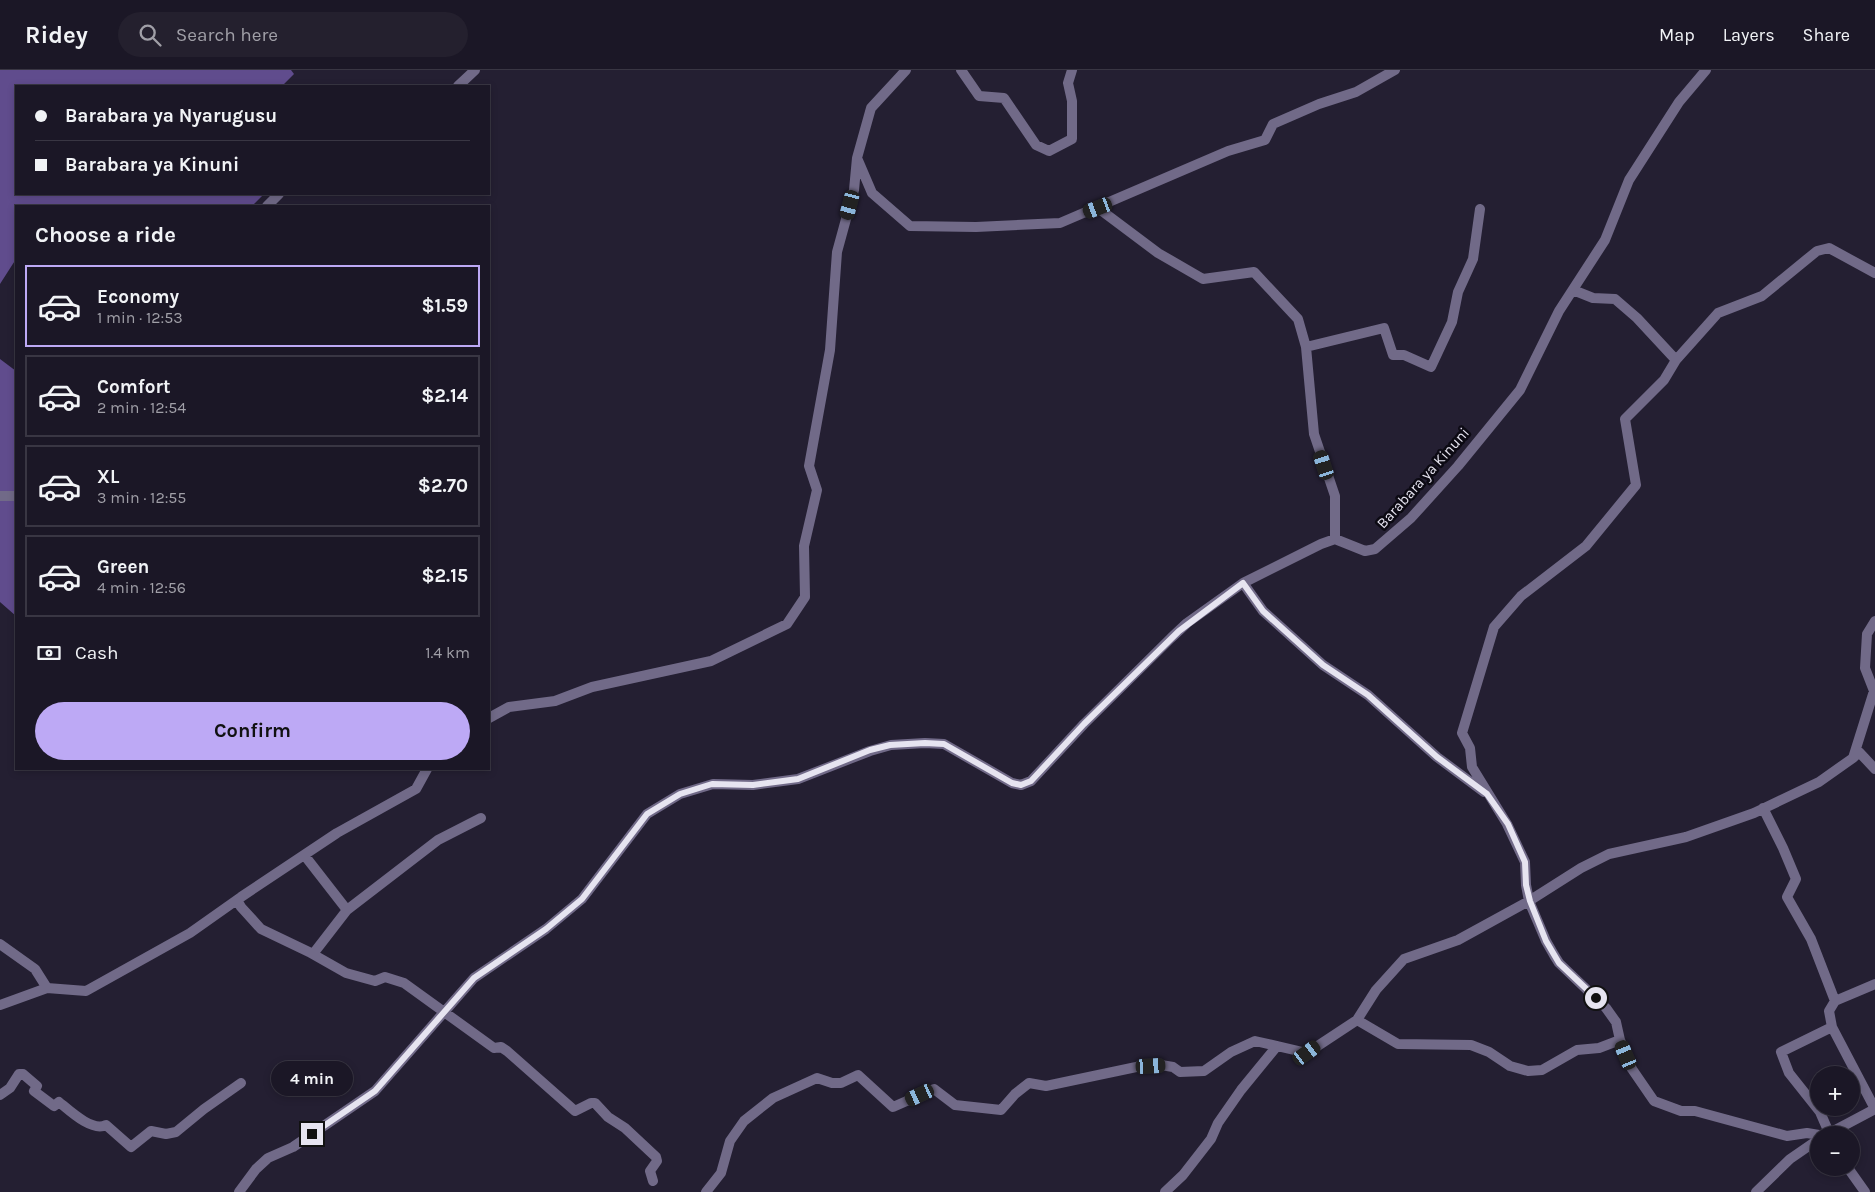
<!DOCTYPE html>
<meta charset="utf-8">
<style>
body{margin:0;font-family:Karla,sans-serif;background:#24202e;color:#f1f3f6;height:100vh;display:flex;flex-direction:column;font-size:19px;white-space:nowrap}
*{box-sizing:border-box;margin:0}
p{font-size:16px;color:#a09fa7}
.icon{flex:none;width:28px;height:28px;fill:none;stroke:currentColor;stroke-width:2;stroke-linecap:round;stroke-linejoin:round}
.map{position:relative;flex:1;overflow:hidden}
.drawer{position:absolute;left:15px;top:135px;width:475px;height:565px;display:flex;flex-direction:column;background:#1b1726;border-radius:0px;box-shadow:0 2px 8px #0003,0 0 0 1px #393643}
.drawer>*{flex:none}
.guide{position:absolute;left:15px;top:15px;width:475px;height:110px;border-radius:0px;box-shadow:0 2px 8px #0003,0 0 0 1px #393643;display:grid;align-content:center;height:110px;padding:0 20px;background:#1b1726}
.tools{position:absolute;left:1810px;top:996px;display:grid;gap:10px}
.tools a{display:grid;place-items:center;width:50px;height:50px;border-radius:50%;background:#1b1726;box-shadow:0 2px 8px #0003,0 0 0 1px #393643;font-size:25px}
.end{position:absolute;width:22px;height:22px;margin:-11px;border:6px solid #e6e4f0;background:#111;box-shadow:0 0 0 2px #111}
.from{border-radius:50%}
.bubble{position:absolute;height:35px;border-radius:18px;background:#1b1726;box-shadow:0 2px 8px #0003,0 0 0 1px #393643;font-size:16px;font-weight:700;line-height:35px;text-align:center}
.car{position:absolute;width:15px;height:30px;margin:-15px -8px;border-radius:6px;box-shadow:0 0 4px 1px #0007;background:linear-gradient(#222 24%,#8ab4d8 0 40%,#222 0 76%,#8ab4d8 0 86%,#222 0)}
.guide b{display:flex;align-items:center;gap:18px;height:48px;font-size:19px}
.guide b+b{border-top:1px solid #393643}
.guide i{width:12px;height:12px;background:#f1f3f6}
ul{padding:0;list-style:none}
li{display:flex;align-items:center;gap:15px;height:82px;margin:0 10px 8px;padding:0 10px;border:2px solid #393643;border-radius:0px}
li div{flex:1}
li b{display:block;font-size:19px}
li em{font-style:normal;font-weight:700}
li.on{border-color:#bda9f5}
li>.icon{width:45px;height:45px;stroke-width:1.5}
h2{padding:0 20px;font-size:22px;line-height:60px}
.pay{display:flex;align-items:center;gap:12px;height:55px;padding:0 20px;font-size:19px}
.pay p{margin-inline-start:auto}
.cta{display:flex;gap:10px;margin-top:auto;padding:10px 20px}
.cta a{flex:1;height:58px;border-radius:30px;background:#bda9f5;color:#111;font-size:20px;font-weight:700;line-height:58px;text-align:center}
header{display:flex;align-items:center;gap:30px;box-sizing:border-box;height:70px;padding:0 25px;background:#1b1726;border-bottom:1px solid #393643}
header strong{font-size:24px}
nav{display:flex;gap:28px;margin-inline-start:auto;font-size:18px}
.search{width:350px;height:45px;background:#24202e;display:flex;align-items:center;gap:12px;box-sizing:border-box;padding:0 18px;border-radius:28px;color:#a09fa7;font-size:19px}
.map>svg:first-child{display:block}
.forest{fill:#604c8d}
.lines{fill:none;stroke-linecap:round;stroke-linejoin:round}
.minor{stroke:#716a88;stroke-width:10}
.route{stroke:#e6e4f0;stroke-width:6}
.labels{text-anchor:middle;stroke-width:5;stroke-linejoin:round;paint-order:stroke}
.street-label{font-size:15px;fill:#e6e4f0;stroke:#0c0a13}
</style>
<header>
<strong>Ridey</strong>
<div class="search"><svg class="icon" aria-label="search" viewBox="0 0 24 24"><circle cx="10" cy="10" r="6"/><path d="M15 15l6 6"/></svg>Search here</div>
<nav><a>Map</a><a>Layers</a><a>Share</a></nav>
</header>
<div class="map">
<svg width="1875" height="1122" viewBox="0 0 1875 1122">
<rect width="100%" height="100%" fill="#241f32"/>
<path class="forest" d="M0,0H291L294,4L282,16H16V124H264L252,136H16V189L0,214Z
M0,289L16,301V546L0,532Z"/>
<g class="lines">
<path class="minor" d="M906,0L871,38L857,88L872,123L910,156L976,157L1060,153L1228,81L1265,70L1273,54L1319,34L1356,22L1395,0
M961,0L979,26L1004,28L1036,75L1049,81L1072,69V31L1068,13L1072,0
M458,16L475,0
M267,136L279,124
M1098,138L1158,183L1203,209L1254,202L1298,249L1306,277L1314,364L1335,426V469
M1573,220L1593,228L1615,229L1637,248L1676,290
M1306,277L1384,258L1393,285H1404L1431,297L1452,252L1458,222L1473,189L1480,139
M0,426H16
M1243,513L1263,541L1323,595L1368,625L1437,687L1484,722
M489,648L509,637L555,631L592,617L711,591L787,554L805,527L804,476L817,420L809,396L830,280L837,182L854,120L857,88
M1853,688L1859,682L1875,699
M1763,738L1783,778L1796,809L1787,827L1811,869L1835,931
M305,786L347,840
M237,830L241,837L261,859L309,882L346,903L375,911L385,907L404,913L494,978L501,977L507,981L575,1041L591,1033H595L608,1047L625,1058L656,1087L657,1091L650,1101L653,1111
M0,874L35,899L47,918L86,921L190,863L241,827L337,763L416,719L427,699
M313,884L347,840L438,770L481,748
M1875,914L1835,931L1829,941L1832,957L1875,1039
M0,935L47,918
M1357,950L1398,974L1471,975L1489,982L1510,996L1528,1001L1542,1000L1577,980L1599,978L1620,970
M0,1025L10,1018L19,1004H23L37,1016L34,1021L54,1036L59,1032C70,1041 92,1062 106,1055L131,1077L151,1061L166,1064L176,1062L204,1039L241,1013
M1819,1065L1807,1063L1787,1066L1695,1041H1681L1654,1031L1632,999L1620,970L1616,952L1606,938L1559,893L1554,885L1546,871L1529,831L1526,815L1525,792L1507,754L1472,697L1470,678L1462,663L1494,557L1521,526L1586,476L1636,415L1625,349L1664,310L1676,290L1718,243L1762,226L1817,181L1829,178L1875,203
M1826,1065L1875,1039
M1830,1065L1820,1042L1789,1003L1781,982L1832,957
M1848,1098L1865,1122
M239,1122L256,1099L268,1088L293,1077L375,1021L474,908L546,859L582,829L647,744L680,724L713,714L753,715L798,709L870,681L891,675L925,673L944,674L1012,713L1021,715L1031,711L1084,654L1171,568L1187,553L1243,513L1321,474L1335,469L1365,481L1375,479L1411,448L1458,396L1520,320L1559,241L1605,170L1629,110L1679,32L1706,0
M706,1122L721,1103L730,1071L744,1051L773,1028L817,1008L832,1013H841L858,1005L893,1037L934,1019L955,1035L1001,1040L1015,1024L1029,1013L1046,1016L1141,996L1161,995L1173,997L1180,1002L1204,1001L1231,982L1255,971L1307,983L1357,950L1376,920L1404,889L1458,870L1529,831L1581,798L1609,784L1686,767L1754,743L1819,712L1853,688L1874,621L1865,598L1867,564L1875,551
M1165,1122L1183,1105L1211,1069L1218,1053L1241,1020L1277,976
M1756,1122L1790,1089L1819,1069"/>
</g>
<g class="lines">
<path class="route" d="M312,1064L375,1021L474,908L546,859L582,829L647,744L680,724L712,714L753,715L798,709L870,680L890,675L925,673L944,674L1012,713L1021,715L1031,711L1084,654L1179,561L1243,513L1263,541L1323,595L1368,625L1437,687L1487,724L1508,754L1525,792L1526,815L1530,831L1546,871L1559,893L1596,928"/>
</g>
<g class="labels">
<g class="street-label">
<text transform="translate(1423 408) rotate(-48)" y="5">Barabara ya Kinuni</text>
</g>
</g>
</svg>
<div class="tools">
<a>+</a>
<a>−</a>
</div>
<i class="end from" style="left:1596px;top:928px"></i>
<i class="end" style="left:312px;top:1064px"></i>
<div class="bubble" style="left:271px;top:991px;width:82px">4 min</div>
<i class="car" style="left:850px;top:135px;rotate:195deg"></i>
<i class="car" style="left:1098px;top:138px;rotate:249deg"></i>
<i class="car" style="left:1324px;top:395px;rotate:342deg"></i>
<i class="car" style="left:1307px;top:983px;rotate:54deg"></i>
<i class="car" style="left:1626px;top:985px;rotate:337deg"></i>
<i class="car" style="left:1151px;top:996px;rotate:87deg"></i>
<i class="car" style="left:920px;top:1025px;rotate:245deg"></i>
<div class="guide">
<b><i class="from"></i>Barabara ya Nyarugusu</b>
<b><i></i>Barabara ya Kinuni</b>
</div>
<section class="drawer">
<h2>Choose a ride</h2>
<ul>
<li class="on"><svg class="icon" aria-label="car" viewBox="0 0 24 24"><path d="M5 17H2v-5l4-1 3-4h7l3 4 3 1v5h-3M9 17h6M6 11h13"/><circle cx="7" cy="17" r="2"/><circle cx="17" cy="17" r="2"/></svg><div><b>Economy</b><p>1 min · 12:53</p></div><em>$1.59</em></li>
<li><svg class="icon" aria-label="car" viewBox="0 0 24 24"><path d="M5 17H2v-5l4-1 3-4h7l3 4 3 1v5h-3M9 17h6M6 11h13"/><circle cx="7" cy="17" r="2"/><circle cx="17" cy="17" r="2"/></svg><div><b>Comfort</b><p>2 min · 12:54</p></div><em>$2.14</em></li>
<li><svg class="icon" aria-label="car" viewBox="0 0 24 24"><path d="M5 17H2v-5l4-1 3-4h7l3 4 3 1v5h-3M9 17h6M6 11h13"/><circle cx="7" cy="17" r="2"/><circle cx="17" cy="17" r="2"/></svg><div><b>XL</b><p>3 min · 12:55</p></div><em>$2.70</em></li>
<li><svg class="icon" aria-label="car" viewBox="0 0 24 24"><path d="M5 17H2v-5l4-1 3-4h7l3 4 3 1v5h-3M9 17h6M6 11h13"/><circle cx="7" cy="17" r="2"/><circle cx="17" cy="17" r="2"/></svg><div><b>Green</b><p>4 min · 12:56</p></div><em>$2.15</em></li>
</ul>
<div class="pay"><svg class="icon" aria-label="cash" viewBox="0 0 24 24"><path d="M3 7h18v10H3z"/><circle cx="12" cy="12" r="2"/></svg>Cash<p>1.4 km</p></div>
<div class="cta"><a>Confirm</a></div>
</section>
</div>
